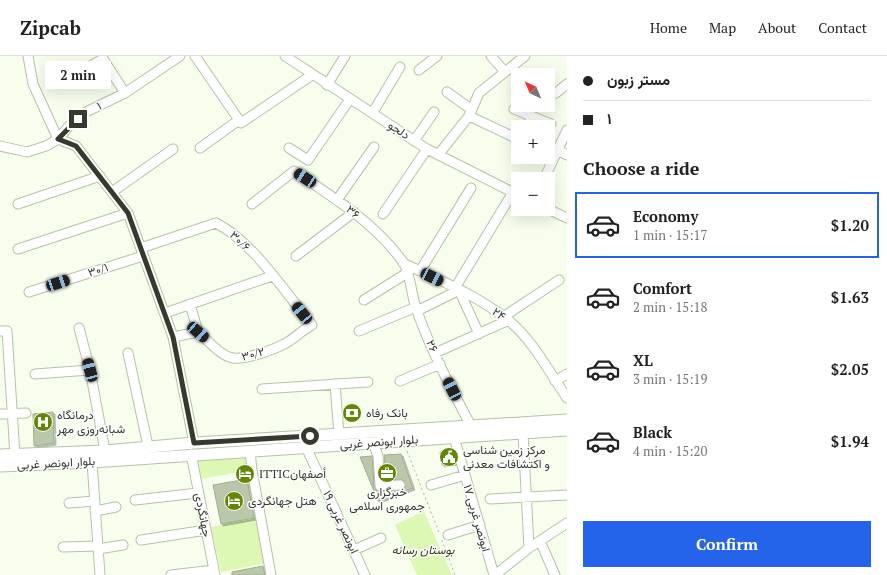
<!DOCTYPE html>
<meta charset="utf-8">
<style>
body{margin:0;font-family:"PT Serif",Vazirmatn,serif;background:#f2f2f2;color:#222;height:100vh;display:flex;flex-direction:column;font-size:15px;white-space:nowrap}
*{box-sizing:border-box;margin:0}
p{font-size:13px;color:#767676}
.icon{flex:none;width:22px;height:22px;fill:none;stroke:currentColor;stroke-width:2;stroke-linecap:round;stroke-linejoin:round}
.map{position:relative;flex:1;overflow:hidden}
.side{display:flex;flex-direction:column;background:#fff;width:320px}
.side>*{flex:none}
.banner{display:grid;align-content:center;height:88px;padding:0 16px;background:#fff}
.needle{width:26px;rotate:316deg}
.controls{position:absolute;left:511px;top:12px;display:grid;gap:8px}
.controls a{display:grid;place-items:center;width:44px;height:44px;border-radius:0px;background:#fff;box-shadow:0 4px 16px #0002;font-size:20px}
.end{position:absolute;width:18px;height:18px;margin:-9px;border:5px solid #35392e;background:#fff;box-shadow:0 0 0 2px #fff}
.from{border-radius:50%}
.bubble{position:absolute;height:28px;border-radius:0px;background:#fff;box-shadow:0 4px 16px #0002;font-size:13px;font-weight:800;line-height:28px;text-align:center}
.car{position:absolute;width:12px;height:24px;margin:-12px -6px;border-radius:5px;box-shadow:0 0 3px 1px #0007;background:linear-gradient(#222 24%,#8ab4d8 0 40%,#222 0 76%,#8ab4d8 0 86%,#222 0)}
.banner b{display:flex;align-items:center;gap:14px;height:38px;font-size:15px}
.banner b+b{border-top:1px solid #e0e0e0}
.banner i{width:10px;height:10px;background:#222}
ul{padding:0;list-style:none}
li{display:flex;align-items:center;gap:12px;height:66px;margin:0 8px 6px;padding:0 8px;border:2px solid transparent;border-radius:0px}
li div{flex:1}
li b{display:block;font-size:15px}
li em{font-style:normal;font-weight:800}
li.on{border-color:#2563eb}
li>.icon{width:36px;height:36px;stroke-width:1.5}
h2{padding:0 16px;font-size:18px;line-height:48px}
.primary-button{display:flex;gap:8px;margin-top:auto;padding:8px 16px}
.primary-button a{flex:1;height:46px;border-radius:0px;background:#2563eb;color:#fff;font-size:16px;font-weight:800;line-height:46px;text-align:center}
header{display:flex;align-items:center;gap:24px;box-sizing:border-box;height:56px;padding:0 20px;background:#fff;border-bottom:1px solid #e0e0e0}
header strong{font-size:19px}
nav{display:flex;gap:22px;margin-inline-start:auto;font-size:14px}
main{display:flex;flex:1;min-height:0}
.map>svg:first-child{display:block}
.green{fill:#ddf8b5}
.building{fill:#bbc7ab;stroke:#a1ac91;filter:url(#shadow)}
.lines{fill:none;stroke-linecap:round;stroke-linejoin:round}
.minor-casing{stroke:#b6c2a6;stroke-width:11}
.major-casing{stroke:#b6c2a6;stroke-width:13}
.path{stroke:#aeb4a5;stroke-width:1;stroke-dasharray:2 3;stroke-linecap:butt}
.minor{stroke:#fff;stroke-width:9}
.major{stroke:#fff;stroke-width:11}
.route{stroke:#35392e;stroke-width:5}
.labels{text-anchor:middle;stroke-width:3;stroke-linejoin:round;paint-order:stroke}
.street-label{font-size:12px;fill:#35392e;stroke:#fff}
.poi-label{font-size:12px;fill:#35392e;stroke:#fff;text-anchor:start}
.park-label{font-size:12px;font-style:italic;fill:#2e3a17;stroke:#fff}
</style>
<header>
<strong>Zipcab</strong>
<nav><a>Home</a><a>Map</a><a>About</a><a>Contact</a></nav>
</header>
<main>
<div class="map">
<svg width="567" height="519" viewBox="0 0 567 519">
<defs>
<filter id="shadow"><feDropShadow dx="2" dy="2" stdDeviation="0" flood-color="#0004"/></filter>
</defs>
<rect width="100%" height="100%" fill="#f7feed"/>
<path class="green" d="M250,395L252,414L201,423L197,398Z
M424,455V456L452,519H417L395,469Z
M260,461L268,507L221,516L211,471Z"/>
<path class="building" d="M53,356L54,387L34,390L33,358Z
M452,394L455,407L442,409L440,396Z
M401,398L413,432L378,445L360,401L372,400L374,430L377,435H400L405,431L403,424H386L384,399Z
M247,423L254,462L221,468L213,429Z
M263,510L265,519H232V516Z"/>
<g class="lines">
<defs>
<path id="minor" d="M28,0L33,28L58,83
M195,0L241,67L312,19
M285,0L427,93L518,139
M491,0L505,16
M419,14L437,0
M59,27L103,3L125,37
M327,29L345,0
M447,36L472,54
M556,37L567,28
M514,53L551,68
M373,56L400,11
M469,60L518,83
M527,71L532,61
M58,83L76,90L128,157L173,281L194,387
M414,85L434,56
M0,90L27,96L46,90L58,83L70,69L86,56L125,37L180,0
M200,92L239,64
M289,92L308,104L350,43
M558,94L567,99
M438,99L469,60L479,37L525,0
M544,123L567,74
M112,136L173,93
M337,144L374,91
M18,148L100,120
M252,148L294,115C333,141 375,167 403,206C411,218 411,238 416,252C430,293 451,332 471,370
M548,153L567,162
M383,158L427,93
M141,192L216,167C252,185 286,237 312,269C302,274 293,284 284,288C273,294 245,304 233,302C220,300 208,284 198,276L173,281
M18,193L128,157
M296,200L354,156
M403,207C439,224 477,239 508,264C533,284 549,316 567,342
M420,215L471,132
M455,232L513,136
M29,236L143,200
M364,244L407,217
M190,248L198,276
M417,255L459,234L479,278
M165,257L272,220
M503,261L559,224
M79,272L90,314L105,395
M0,275H7L15,399
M359,275L416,251
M128,297L148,390
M435,297L509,264
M35,318L90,314
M400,325L440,308
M555,325L567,318
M335,328L339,379
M262,333L368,326
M0,358L26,357
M523,377L529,492
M454,381L494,519
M373,387L378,400L380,430L400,429
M306,391L365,519
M250,395L252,414L271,519
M191,398L215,519
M92,406L100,519
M431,429L465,419
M490,443L567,439
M135,444L198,437
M69,447L95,445
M95,455L116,451
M448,479L480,469
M141,484L206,474
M540,485L555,519
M63,491L98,490
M98,493L123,489
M354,494L381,482
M171,519L214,514
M495,519L529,492L567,467"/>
<path id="major" d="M0,399L105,395L194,387L567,364
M0,410L92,406L567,374"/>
</defs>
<use href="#minor" class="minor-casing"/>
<use href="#major" class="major-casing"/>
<path class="path" d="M407,395L440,479
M442,484L455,519"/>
<use href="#minor" class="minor"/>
<use href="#major" class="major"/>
</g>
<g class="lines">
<path class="route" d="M78,63L58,83L76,90L128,157L173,281L194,387L310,380"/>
</g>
<defs>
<symbol id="bank-disc" viewBox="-11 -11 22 22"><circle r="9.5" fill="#638605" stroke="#fff"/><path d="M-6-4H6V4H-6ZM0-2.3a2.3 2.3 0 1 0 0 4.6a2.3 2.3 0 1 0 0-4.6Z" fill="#fff"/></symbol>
<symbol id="hospital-disc" viewBox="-11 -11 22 22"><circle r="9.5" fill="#638605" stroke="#fff"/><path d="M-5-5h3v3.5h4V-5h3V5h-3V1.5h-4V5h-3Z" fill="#fff"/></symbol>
<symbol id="civic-disc" viewBox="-11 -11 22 22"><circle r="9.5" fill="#638605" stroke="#fff"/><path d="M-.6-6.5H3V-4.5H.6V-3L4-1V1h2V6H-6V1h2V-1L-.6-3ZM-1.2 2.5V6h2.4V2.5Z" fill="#fff"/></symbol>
<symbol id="office-disc" viewBox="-11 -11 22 22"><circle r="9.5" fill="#638605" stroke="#fff"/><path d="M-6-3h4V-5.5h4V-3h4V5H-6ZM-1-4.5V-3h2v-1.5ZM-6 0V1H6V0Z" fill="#fff"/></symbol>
<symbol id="hotel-disc" viewBox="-11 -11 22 22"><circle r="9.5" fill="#638605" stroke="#fff"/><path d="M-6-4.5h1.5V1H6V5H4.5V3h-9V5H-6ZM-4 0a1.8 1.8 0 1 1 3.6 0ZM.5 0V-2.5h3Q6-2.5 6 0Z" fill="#fff"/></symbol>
</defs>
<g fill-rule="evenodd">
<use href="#bank-disc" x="341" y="346" width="22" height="22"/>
<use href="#hospital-disc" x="32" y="355" width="22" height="22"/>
<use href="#civic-disc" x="438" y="390" width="22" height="22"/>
<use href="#office-disc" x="376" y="406" width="22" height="22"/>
<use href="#hotel-disc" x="234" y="407" width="22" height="22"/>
<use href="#hotel-disc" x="223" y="434" width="22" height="22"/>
</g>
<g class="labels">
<g class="street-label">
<text transform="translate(99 50) rotate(-26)" y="4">۱</text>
<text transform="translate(399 74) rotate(34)" y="4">دلجو</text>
<text transform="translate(353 156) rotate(39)" y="4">۳۶</text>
<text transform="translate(240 185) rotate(43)" y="4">۳۰/۶</text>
<text transform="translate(98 214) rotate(-18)" y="4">۳۰/۱</text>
<text transform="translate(499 258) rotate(36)" y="4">۲۴</text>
<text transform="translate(432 290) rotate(67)" y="4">۲۶</text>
<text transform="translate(253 298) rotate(-15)" y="4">۳۰/۲</text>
<text transform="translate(379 386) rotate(-4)" y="4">بلوار ابونصر غربی</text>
<text transform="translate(56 407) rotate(-3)" y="4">بلوار ابونصر غربی</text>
<text transform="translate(203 459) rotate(79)" y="4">جهانگردی</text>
<text transform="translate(477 462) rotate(74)" y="4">ابونصر غربی ۱۷</text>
<text transform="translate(341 466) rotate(65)" y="4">ابونصر غربی ۱۹</text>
</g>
<g class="poi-label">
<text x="366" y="361">بانک رفاه</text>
<text x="57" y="363">درمانگاه<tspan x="57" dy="14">شبانه‌روزی مهر</tspan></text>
<text x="463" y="398">مرکز زمین شناسی<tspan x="463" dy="14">و اکتشافات معدنی</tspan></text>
<text x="259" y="422">ITTICأصفهان</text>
<text x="387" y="440" text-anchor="middle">خبرگزاری<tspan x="387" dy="14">جمهوری اسلامی</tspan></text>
<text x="248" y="449">هتل جهانگردی</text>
</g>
<g class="park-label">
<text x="423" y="498">بوستان رسانه</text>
</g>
</g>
</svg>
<div class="controls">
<a><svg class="needle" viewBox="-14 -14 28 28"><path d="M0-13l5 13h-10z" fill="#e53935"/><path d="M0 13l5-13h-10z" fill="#767676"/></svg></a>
<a>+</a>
<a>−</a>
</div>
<i class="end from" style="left:310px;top:380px"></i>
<i class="end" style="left:78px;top:63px"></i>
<div class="bubble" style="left:45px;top:5px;width:66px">2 min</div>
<i class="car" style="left:305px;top:122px;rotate:303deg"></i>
<i class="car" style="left:432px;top:221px;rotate:117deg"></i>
<i class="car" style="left:58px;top:227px;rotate:72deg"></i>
<i class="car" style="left:302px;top:257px;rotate:321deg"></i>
<i class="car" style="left:198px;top:276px;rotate:131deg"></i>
<i class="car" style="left:90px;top:314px;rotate:345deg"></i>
<i class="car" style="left:452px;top:333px;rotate:333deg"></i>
</div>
<section class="side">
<div class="banner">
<b><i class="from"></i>مستر زبون</b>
<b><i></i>۱</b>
</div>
<h2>Choose a ride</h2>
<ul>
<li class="on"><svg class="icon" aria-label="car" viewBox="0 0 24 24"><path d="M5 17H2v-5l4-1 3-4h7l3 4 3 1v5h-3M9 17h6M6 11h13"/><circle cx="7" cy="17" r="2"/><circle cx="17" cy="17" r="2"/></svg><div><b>Economy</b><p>1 min · 15:17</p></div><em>$1.20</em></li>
<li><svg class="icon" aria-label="car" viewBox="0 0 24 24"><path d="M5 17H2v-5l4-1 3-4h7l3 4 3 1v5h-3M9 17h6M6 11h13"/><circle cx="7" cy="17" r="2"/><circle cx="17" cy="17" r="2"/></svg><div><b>Comfort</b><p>2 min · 15:18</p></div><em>$1.63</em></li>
<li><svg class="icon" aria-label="car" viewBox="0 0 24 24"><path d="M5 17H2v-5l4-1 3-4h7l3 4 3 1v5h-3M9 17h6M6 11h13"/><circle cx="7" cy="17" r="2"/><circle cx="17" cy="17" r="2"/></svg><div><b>XL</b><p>3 min · 15:19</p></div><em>$2.05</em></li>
<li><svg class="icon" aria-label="car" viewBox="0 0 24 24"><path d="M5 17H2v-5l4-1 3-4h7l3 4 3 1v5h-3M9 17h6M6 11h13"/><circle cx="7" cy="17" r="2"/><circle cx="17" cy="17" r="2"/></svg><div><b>Black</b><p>4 min · 15:20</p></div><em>$1.94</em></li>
</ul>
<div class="primary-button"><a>Confirm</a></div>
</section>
</main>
